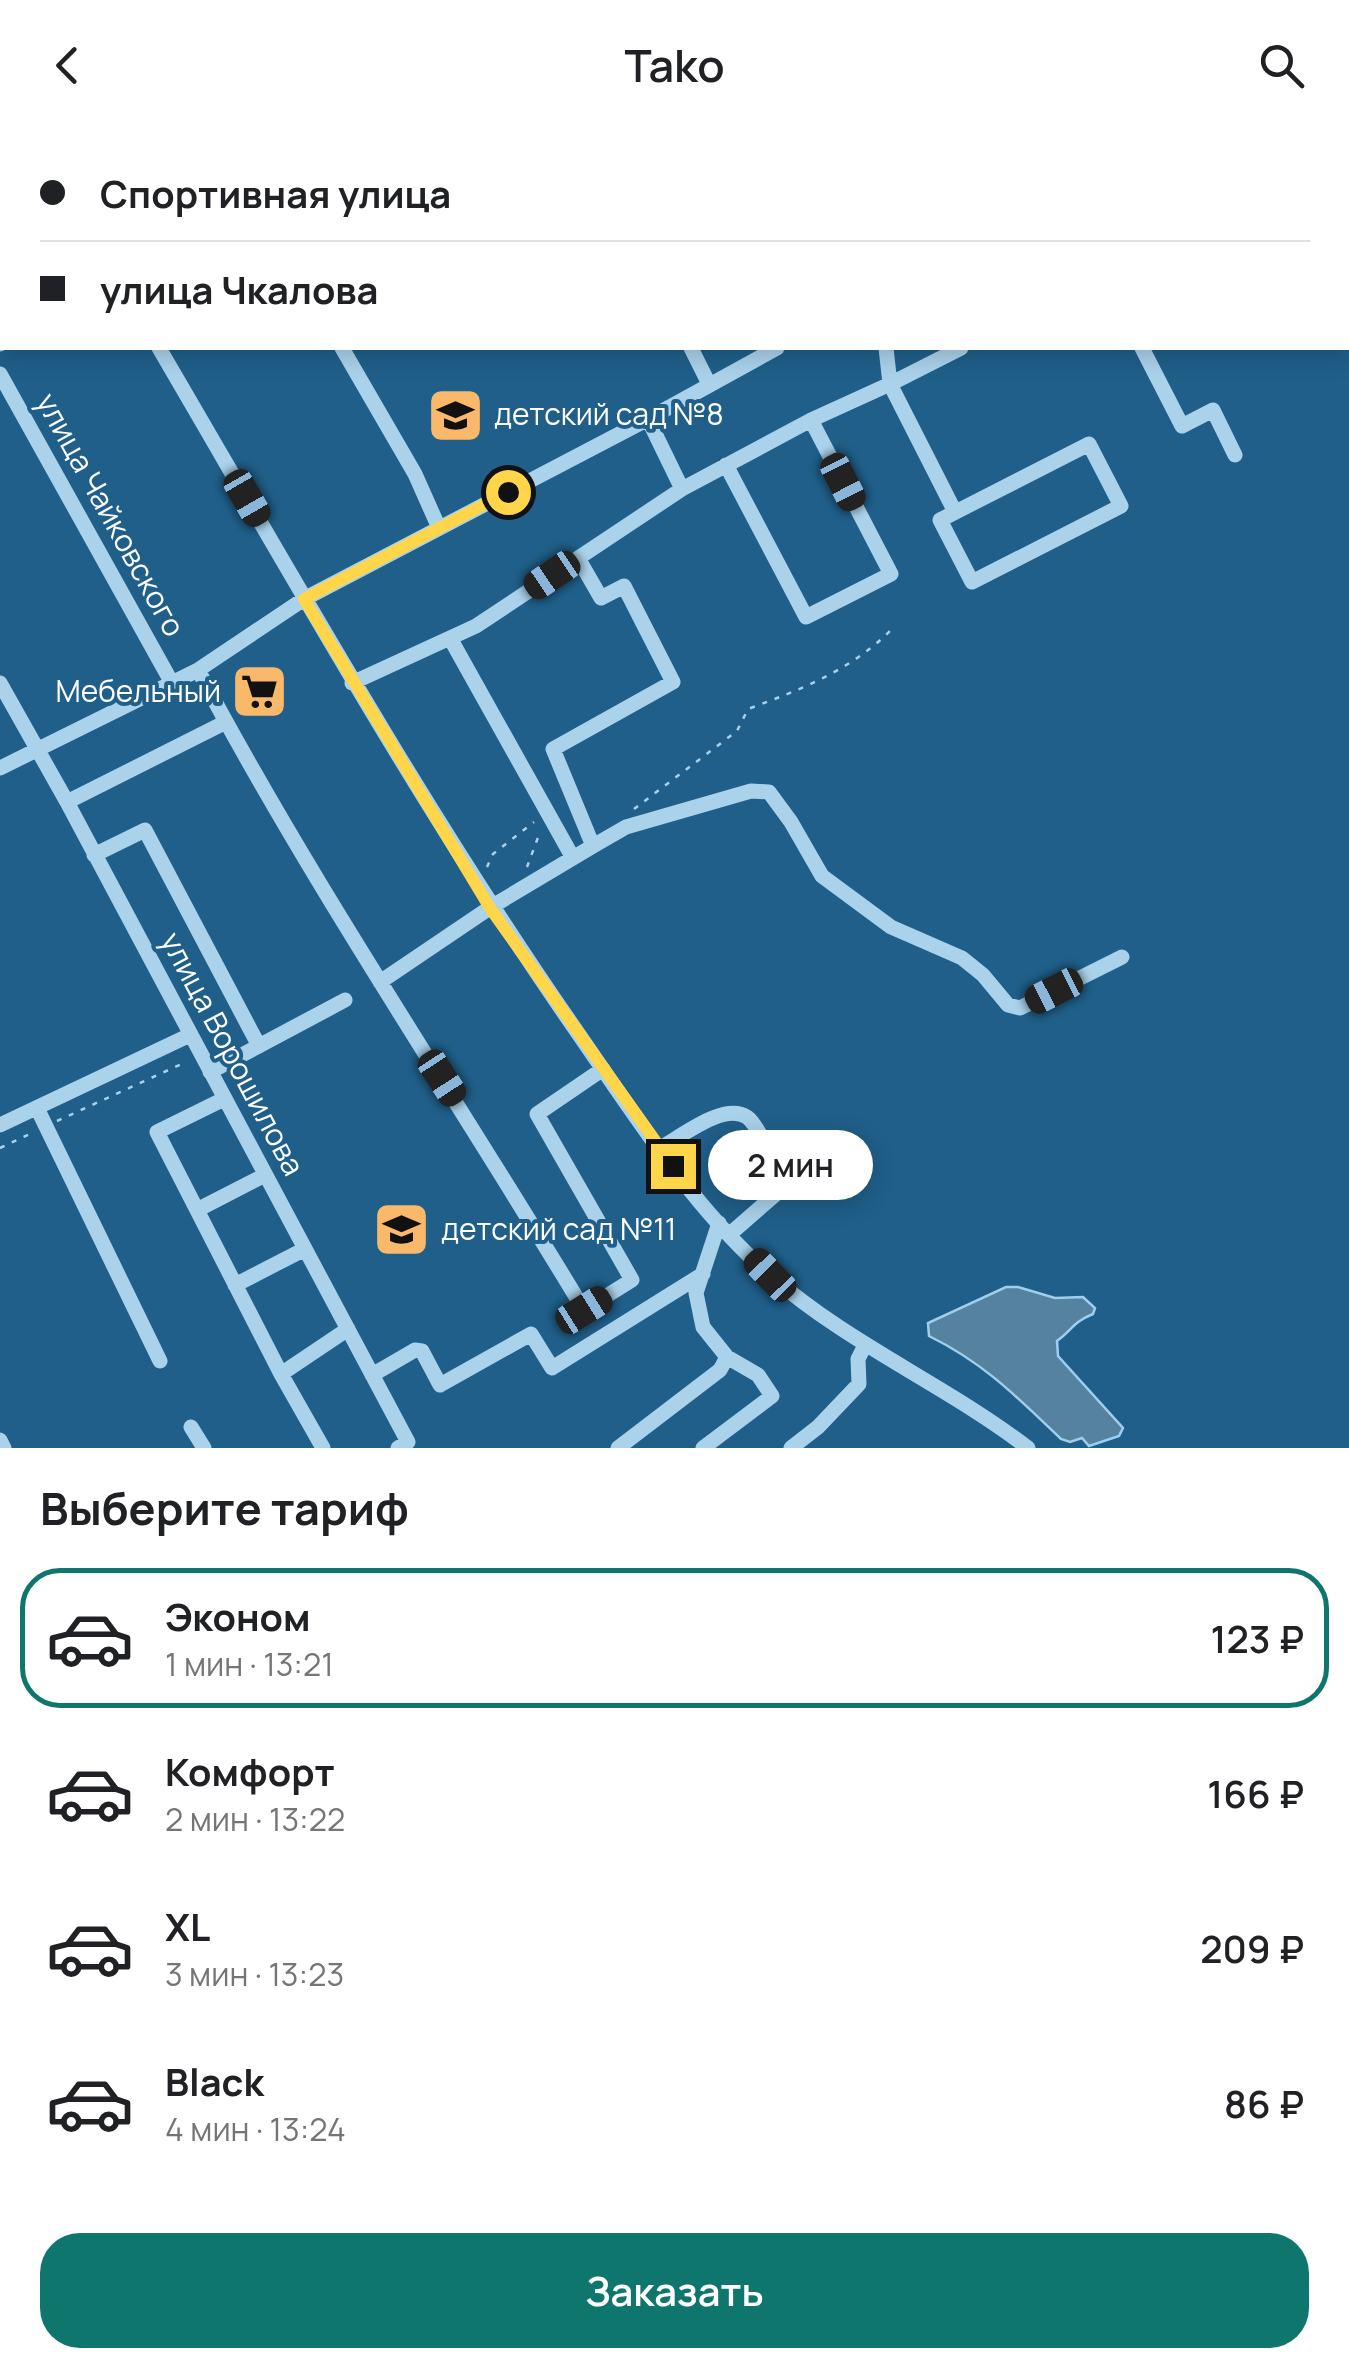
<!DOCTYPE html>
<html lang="ru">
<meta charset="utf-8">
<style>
body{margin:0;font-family:Manrope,sans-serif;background:#f6f6f6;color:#202124;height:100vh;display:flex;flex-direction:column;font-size:38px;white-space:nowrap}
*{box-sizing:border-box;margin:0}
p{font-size:32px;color:#757577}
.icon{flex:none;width:55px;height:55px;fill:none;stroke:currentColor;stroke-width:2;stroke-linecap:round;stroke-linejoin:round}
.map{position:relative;height:1318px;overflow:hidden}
.side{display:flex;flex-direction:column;background:#fff;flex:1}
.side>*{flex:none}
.guide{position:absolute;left:0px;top:0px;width:1350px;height:220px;box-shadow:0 5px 25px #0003;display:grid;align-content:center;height:220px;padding:0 40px;background:#fff}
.end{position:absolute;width:45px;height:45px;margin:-22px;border:12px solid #ffd54a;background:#111;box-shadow:0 0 0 5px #111}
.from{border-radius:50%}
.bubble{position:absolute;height:70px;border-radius:35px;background:#fff;box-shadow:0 5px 25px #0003;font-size:32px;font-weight:600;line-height:70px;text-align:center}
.car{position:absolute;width:30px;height:60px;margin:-30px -15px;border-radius:12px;box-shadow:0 0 8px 2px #0007;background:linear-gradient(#222 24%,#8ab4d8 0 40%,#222 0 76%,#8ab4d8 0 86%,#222 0)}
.guide b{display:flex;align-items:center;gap:35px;height:95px;font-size:38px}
.guide b+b{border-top:2px solid #e0e0e0}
.guide i{width:25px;height:25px;background:#202124}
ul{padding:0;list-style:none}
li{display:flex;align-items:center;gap:30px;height:140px;margin:0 20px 15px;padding:0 20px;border:5px solid transparent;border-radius:40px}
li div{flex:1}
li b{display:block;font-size:38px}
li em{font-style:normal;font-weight:600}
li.on{border-color:#0f766e}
li>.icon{width:90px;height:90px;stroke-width:1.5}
h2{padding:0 40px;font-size:45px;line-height:120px}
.cta{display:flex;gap:20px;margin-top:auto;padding:20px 40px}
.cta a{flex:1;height:115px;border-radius:40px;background:#0f766e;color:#fff;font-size:40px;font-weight:600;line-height:115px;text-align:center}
header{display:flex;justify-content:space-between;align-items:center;height:130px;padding:0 40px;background:#fff;font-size:45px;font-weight:600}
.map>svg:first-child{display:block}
.water{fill:#55829f;stroke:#9ecfed;stroke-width:2.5}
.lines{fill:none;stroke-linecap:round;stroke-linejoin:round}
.path{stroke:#aad2eb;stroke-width:2.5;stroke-dasharray:5 8;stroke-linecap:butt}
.minor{stroke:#aad2eb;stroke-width:15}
.route{stroke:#ffd54a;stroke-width:12}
.labels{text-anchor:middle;stroke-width:8;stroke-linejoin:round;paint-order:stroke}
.poi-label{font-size:30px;fill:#fff;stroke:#1f5f89;text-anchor:start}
.street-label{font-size:30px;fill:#fff;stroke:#1f5f89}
</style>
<header><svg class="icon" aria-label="back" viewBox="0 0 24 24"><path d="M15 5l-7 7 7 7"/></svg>Tako<svg class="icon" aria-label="search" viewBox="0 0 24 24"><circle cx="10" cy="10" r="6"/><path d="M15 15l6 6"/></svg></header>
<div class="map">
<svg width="1349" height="1318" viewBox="0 0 1349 1318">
<rect width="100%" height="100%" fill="#1f5f89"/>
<path class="water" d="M1006,1157H1018L1055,1168L1083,1167L1095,1178L1093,1184C1073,1192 1073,1199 1057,1211L1058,1226L1123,1298L1119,1306L1089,1316L1082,1308L1070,1312L1061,1309C1017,1267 984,1233 929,1206L928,1193Z"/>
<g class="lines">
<path class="path" d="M634,679L737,601L748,579C802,559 852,540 893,498
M487,737L493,724L534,692
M527,737L540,702
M57,991L186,932
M0,1018L32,1003"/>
<path class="minor" d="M33,0L35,2
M214,0L216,2
M845,0L847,2
M937,0L939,2
M986,0V2
M614,2L615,0
M1153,2L1157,0
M1348,25L1349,24
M1348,164L1349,167
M0,214L2,212
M159,218C293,447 422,678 573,896C633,982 691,1076 770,1145C848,1214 946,1255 1028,1318
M342,218L415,344L439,398
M691,218L709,254
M1142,218L1182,296L1213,280L1235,325
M0,244L172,553
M648,289L682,359
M1089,314L1121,376L972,452L940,390Z
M726,335L806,487L891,444L811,290
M955,382L890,254L961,218
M450,508L573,728
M198,540C315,760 456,967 584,1180L632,1150L537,984L603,939
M0,553L67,672L408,1312L398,1318
M352,553L476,496L682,359L811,290L890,254L886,218
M0,638L198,540L304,469L648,289L777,218
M67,672L226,592
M593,716L626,697L751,661L769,662L791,692L822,746L891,797L962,828L983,845L1008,875L1020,878L1122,827
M94,725L145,700L259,916
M380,852L491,777L593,716L553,619L673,552L624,456L601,468L578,428
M210,942L345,870
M224,969L157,1002L281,1244L348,1199
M37,978L160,1231
M0,995L190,905
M660,1018C681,1007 723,972 747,987C755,993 760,1005 765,1013C773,1027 785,1039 785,1056L730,1104
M197,1080L265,1045
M235,1155L305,1119
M281,1244L323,1318
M372,1245L415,1220L422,1221L440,1255L531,1204L552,1238L703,1144
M191,1297L204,1318
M0,1310L4,1318
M618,1318L720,1240L727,1227L703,1197L696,1163L719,1093
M703,1318L772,1266L758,1245L727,1227
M791,1318L818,1297L859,1254L858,1229L865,1215"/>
</g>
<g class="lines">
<path class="route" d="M508,362L304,469L490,778L673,1036"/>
</g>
<defs>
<symbol id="school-square" viewBox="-11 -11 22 22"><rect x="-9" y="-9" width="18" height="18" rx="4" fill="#f9b86a" stroke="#1f5f89"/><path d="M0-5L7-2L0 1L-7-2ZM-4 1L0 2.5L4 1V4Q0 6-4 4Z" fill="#111"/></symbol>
<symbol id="supermarket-square" viewBox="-11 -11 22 22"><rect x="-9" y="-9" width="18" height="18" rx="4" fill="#f9b86a" stroke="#1f5f89"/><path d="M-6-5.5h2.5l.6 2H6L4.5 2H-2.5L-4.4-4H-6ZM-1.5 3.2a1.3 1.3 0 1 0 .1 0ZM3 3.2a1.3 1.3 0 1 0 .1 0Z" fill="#111"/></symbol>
</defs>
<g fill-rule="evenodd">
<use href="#school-square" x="424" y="254" width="63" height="63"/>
<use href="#supermarket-square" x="228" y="530" width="63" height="63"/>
<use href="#school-square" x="370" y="1068" width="63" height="63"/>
</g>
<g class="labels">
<g class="poi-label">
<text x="494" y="295">детский сад №8</text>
<text x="221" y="572" text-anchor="end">Мебельный</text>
<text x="441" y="1110">детский сад №11</text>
</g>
<g class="street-label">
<text transform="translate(110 385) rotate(61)" y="10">улица Чайковского</text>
<text transform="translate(232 924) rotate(62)" y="10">улица Ворошилова</text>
</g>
</g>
</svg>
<i class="end from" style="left:508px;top:362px"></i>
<i class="end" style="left:673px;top:1036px"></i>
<div class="bubble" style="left:708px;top:1000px;width:165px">2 мин</div>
<i class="car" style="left:843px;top:352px;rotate:153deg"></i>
<i class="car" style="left:247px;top:368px;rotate:150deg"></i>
<i class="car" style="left:552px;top:445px;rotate:236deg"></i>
<i class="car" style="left:1054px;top:861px;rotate:243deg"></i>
<i class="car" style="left:442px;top:948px;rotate:147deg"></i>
<i class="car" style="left:770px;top:1145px;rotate:316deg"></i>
<i class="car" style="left:584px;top:1180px;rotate:58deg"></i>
<div class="guide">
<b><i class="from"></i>Спортивная улица</b>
<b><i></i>улица Чкалова</b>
</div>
</div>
<section class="side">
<h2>Выберите тариф</h2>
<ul>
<li class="on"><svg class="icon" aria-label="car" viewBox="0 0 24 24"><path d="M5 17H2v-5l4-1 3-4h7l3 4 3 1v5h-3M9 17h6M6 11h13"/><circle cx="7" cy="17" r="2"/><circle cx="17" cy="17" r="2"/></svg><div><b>Эконом</b><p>1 мин · 13:21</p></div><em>123 ₽</em></li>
<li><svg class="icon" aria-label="car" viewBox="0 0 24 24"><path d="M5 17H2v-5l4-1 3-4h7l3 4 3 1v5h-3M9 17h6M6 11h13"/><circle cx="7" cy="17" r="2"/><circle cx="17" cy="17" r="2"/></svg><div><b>Комфорт</b><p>2 мин · 13:22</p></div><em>166 ₽</em></li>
<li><svg class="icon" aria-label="car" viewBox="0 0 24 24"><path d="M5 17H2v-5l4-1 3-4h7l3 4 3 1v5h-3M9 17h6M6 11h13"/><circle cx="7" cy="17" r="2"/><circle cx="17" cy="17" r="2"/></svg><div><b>XL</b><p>3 мин · 13:23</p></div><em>209 ₽</em></li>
<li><svg class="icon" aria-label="car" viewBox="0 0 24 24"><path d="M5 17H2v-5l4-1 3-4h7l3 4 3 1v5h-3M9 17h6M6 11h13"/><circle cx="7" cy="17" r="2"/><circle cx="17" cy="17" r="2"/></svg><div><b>Black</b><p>4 мин · 13:24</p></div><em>86 ₽</em></li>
</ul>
<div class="cta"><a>Заказать</a></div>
</section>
